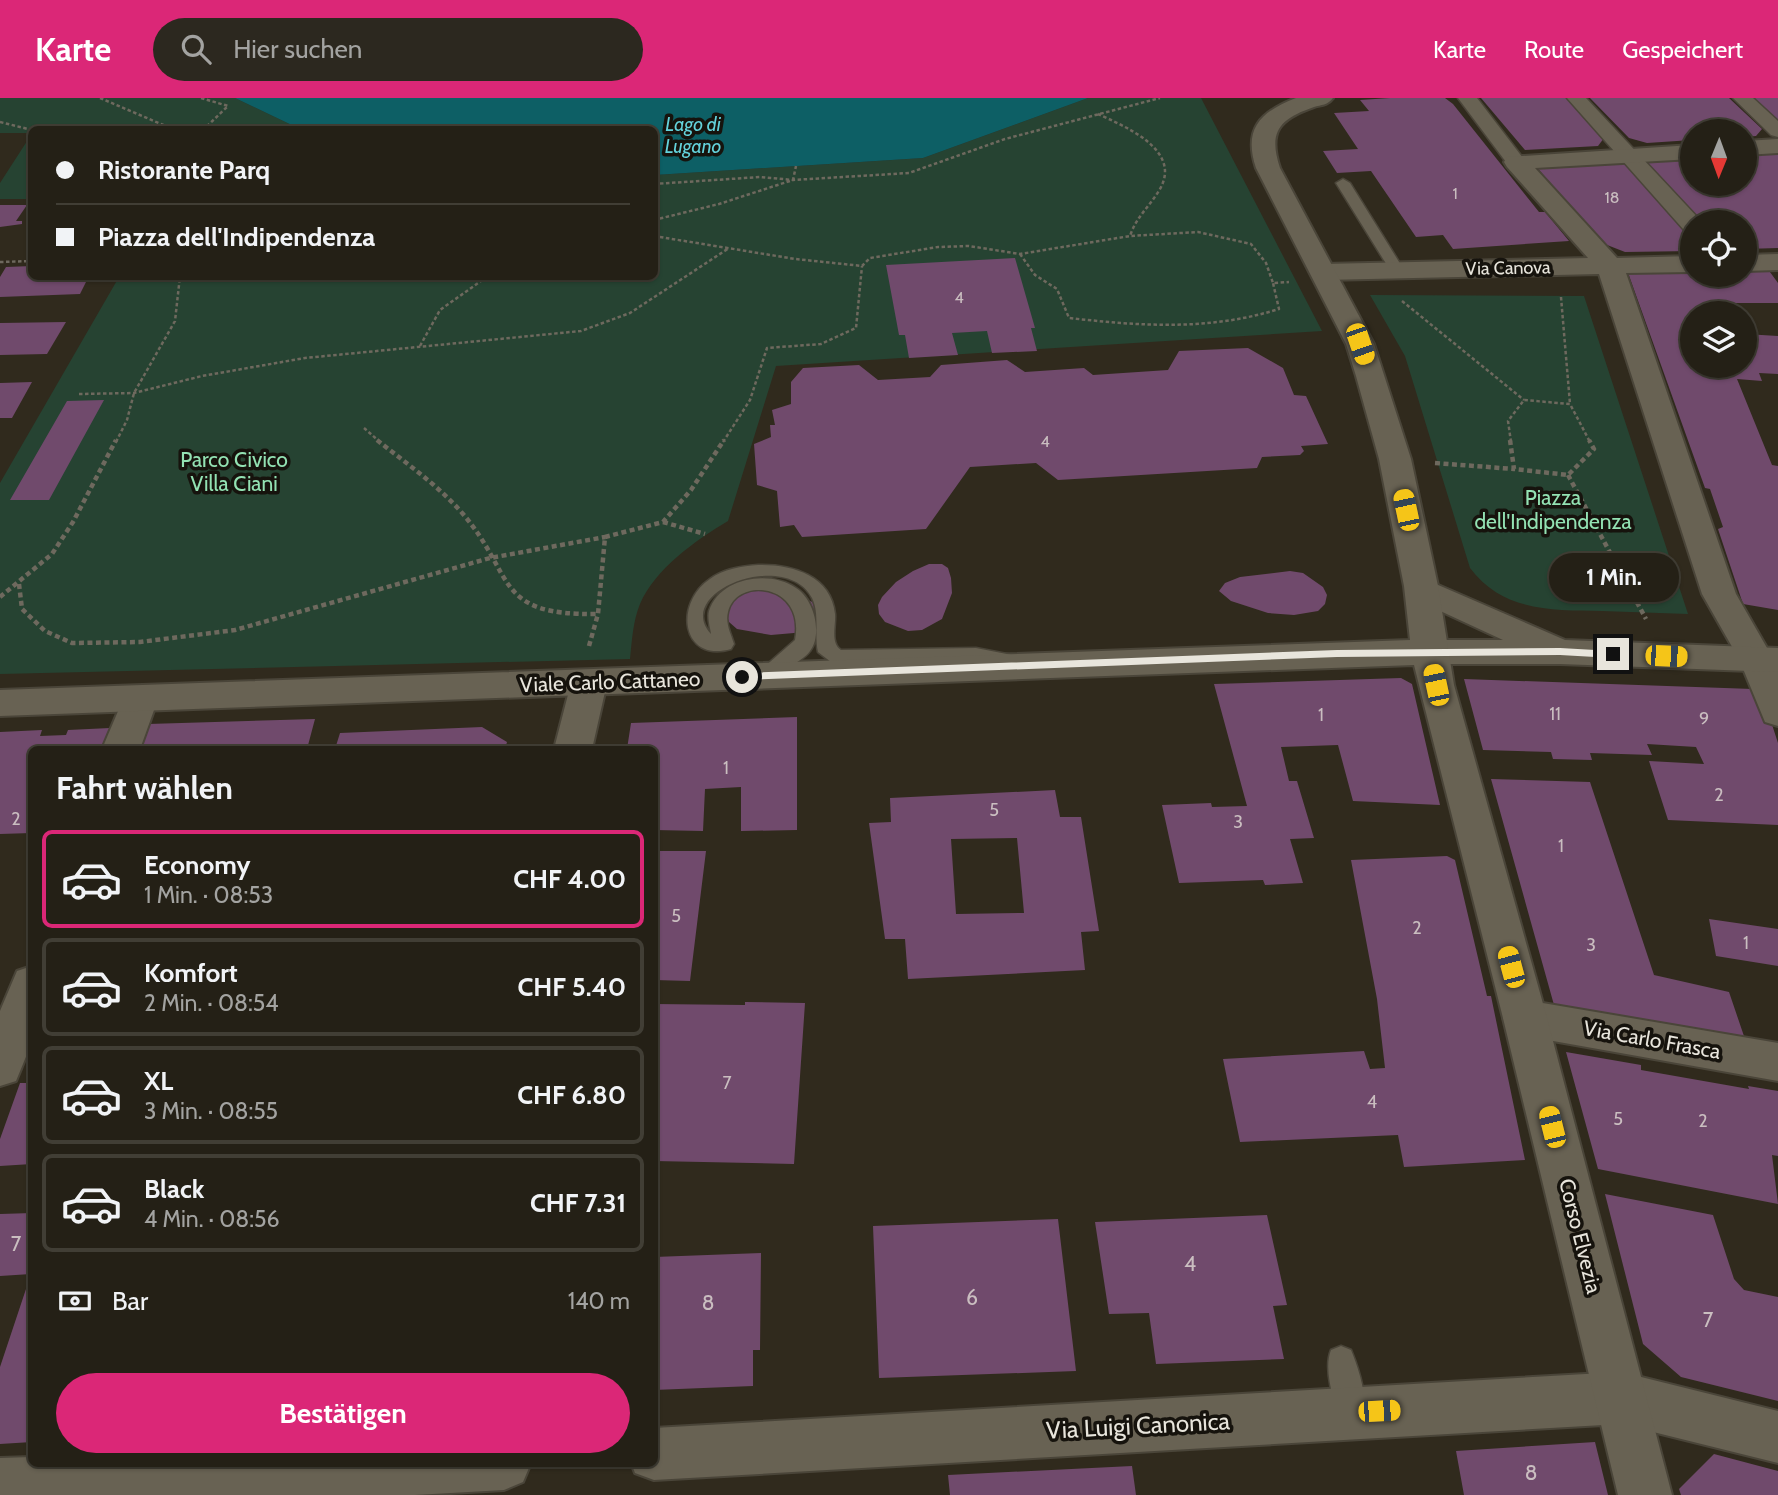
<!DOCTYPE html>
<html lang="de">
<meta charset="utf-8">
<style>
body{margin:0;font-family:Cabin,sans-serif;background:#2c281f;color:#f1f3f6;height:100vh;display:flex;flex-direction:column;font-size:26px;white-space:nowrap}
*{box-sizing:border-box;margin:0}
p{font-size:23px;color:#a3a3a1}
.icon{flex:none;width:38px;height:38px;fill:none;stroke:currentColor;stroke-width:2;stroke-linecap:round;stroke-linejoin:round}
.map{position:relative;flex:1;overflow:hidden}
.side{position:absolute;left:28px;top:648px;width:630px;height:721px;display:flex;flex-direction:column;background:#242016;border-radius:10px;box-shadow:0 2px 5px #0004,0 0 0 2px #413e35}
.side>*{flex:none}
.top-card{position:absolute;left:28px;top:28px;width:630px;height:154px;border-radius:10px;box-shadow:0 2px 5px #0004,0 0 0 2px #413e35;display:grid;align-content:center;height:154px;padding:0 28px;background:#242016}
.needle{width:46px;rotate:181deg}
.buttons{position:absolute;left:1680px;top:21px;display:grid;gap:14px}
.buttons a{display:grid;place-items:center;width:77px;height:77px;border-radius:50%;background:#242016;box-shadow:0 2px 5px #0004,0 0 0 2px #413e35;font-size:35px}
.end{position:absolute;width:32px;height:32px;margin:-16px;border:9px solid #e8e5dc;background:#111;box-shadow:0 0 0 4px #111}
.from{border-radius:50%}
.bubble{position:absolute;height:49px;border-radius:24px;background:#242016;box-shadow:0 2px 5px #0004,0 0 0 2px #413e35;font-size:23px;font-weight:700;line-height:49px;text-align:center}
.car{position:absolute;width:21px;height:42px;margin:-21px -10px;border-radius:9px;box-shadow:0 0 5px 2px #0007;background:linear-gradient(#f5c518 24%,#345 0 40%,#f5c518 0 76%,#345 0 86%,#f5c518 0)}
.top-card b{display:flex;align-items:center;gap:24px;height:66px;font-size:26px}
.top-card b+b{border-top:2px solid #413e35}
.top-card i{width:18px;height:18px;background:#f1f3f6}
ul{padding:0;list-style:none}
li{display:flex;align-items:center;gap:21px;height:98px;margin:0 14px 10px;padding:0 14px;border:4px solid #413e35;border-radius:10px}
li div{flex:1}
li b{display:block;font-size:26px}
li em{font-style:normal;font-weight:700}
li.selected{border-color:#db2777}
li>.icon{width:63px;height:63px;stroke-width:1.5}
h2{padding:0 28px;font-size:32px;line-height:84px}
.pay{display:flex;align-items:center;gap:18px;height:77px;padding:0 28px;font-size:26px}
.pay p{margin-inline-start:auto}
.primary-button{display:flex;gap:14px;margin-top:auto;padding:14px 28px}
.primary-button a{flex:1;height:80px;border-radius:42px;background:#db2777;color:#fff;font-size:28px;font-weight:700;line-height:80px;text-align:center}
header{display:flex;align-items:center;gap:42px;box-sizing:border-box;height:98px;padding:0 35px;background:#db2777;color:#fff}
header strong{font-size:33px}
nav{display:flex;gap:38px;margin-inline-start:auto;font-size:24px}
.search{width:490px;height:63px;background:#2c281f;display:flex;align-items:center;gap:18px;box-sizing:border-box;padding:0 24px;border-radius:38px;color:#a3a3a1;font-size:26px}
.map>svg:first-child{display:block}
.green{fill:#264332}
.water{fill:#0d5f65}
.building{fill:#704a6c;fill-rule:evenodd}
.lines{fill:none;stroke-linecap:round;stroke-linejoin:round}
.service-casing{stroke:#4a4539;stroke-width:3}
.pedestrian-casing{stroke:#4a4539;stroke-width:3}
.minor-casing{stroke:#4a4539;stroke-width:4}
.tertiary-casing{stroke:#4a4539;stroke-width:4}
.secondary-casing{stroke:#4a4539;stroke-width:4}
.path-far1{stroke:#6e695e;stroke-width:2.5;stroke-dasharray:3.5 2.5;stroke-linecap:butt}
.path{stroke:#6e695e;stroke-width:4.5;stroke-dasharray:5 3.5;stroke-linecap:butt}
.service{fill:#686253;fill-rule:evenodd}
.pedestrian{fill:#686253;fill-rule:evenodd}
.minor{fill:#686253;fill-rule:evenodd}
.tertiary{fill:#686253;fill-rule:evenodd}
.secondary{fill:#686253;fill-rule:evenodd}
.route{fill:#e8e5dc}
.labels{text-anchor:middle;stroke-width:7;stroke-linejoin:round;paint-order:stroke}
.far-number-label{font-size:16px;fill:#cabec0}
.far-street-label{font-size:18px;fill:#e8e5dc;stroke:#16130d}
.number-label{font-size:18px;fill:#cabec0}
.far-water-label{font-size:19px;font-style:italic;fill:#64d3dc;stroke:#16130d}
.park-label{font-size:21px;fill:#93e2b3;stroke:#16130d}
.street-label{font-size:21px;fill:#e8e5dc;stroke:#16130d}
.near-number-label{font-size:21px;fill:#cabec0}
.near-street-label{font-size:24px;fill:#e8e5dc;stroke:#16130d}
</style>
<header>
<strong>Karte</strong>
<div class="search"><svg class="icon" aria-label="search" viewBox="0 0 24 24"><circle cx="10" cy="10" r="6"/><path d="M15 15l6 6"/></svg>Hier suchen</div>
<nav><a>Karte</a><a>Route</a><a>Gespeichert</a></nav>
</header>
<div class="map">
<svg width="1778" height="1397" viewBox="0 0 1778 1397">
<rect width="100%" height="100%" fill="#302a1d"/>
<path class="green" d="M0,0H235L300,31L32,32L31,35H0Z
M1088,0H1201L1322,233L776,268L728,423C696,442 655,471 640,506C633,523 632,542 630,561L0,576V385L119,179L654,178L655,77L923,60Z
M31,37V101H0V85Z
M1370,197L1584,198L1688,516C1659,515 1631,514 1602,513C1552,512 1503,514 1470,470L1405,258Z"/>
<path class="water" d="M235,0H1088L923,60L655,77L654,32L300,31Z"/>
<path class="building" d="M1390,0H1445L1453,6L1539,114H1545L1569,143L1453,151L1443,137L1416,139L1371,73L1337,75L1323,53L1358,51L1334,15L1369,13L1360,2Z
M1481,0H1566L1604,40L1598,48L1525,52Z
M1590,0H1729L1762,31L1756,38L1745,39V33H1692V42L1647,45L1629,40Z
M1753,0H1778V22Z
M1778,51V150L1745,151V124H1703L1647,67L1653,60L1692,57V86H1745V53Z
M1609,61L1631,66L1692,132V153L1625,154L1602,145L1533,65Z
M0,107H27L16,123H22V126L0,129Z
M1015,160L1035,230H1031L1037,253L992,255L987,233L952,235L958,257L909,260L905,237H899L886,167Z
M32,168V178H89L80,196L0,199V179L6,169Z
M1767,170L1778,185V205H1705L1708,215H1692V268H1745V236L1778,238V276L1759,275L1762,283L1737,281L1772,367L1778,368V512L1743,506L1718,431L1723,429L1710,391L1705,390L1627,172L1692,171V177H1745V171Z
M66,224L47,256L0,257V225Z
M1248,250L1283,270L1294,297L1306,298L1328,346L1301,348L1304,353L1300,357L1262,359L1257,370L1058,382L1036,365L970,369L926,431L802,439L794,427L780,429L777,393L757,387L754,346L771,339L770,327H775L772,312L791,306V284L803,270L859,267L878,282L930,279L941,267L1007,262L1025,274L1084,270L1093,277L1168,272L1179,253Z
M32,284L12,320H0V285Z
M104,302L49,402H10L67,303Z
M929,466H942L948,470L951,480L952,495L942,521L922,532L908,533L885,524L879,516L878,507L882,499L896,484L913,473Z
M1290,473L1303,475L1323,489L1327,497L1325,506L1318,513L1294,517L1268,515L1231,503L1219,493L1225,485L1240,479Z
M759,490L796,497L817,506V533L771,537L737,531L729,524L726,515L728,506L746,493Z
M1401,580L1412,586L1440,707L1353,703L1338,647L1281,649L1289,683H1297L1314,740L1290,741L1303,785L1265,787L1263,782L1179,785L1162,707L1211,705L1212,709L1247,708L1214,586Z
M1464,581L1753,591L1762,596L1778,645V727L1668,722L1649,663L1704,666L1696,649L1647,646L1652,657L1590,655L1592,662L1553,661L1551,654L1483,652Z
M797,619V732L741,733V689L705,691L703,733L654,732V651H627L631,625Z
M315,621L307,651H138L148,626Z
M482,629L507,644L505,651H335L340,635Z
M110,630L103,651H32V735L0,736V634L42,632L40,638L66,637L68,632Z
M1491,681L1590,684L1654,877L1729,894L1746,944L1554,907Z
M1055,692L1060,719H1081L1099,833L1081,834L1085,872L908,881L905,841H885L869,725L891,724L890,700ZM1017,740L1024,815L956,816L951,741Z
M654,753H706L690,883L654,882Z
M1447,758L1455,762L1487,898H1491L1525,1062L1404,1069L1398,1037L1240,1044L1223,961L1364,953L1370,971L1385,970L1377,901L1351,762Z
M1709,821L1778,831V868L1716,858Z
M745,904L805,905L794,1066L654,1063V906L745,907Z
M1566,954L1641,967V972L1749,991L1748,988L1778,993V1058L1772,1057L1778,1106L1598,1071Z
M20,985H32V1066L0,1068V1041Z
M1605,1096L1713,1117L1734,1181L1744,1192L1778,1199V1303L1681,1279L1643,1246Z
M32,1115V1344L0,1346V1269L31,1176L0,1178V1116Z
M1267,1117L1287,1207L1273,1208L1284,1261L1156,1266L1149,1215L1109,1216L1095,1124Z
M1058,1121L1076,1273L879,1280L873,1128Z
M761,1155L760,1252H753V1288L654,1292V1159Z
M1595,1344L1608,1397H1464L1456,1353Z
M1714,1356L1778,1373V1397H1681L1679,1391Z
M1132,1368L1136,1397H950L948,1377Z"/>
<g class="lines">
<defs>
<path id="service" d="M1343,81L1350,85L1404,172L1402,175L1397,176L1390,172L1336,85Z
M758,467C791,466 831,477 835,516C836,527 830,545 841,552L976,550L1017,558L1020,563L1017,568L1010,570L976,564H831L818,554C814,537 820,516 812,500C786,450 672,494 711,536C711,533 707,521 709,513C720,479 770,472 796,490C814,501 823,536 810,553C806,559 798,563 793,567C783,575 775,586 761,582L758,577L761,572L795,542C806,485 736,478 728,514C725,525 731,536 734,546L731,551C681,565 674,505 710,481C723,471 742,468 758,467Z
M1341,1248L1351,1252C1359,1271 1370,1306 1362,1325L1352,1329L1342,1325C1334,1306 1323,1271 1331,1252Z"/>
<path id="pedestrian" d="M1458,0H1477L1526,64L1523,68H1509Z
M1567,0H1586L1700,122L1701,124H1692V133L1684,132Z
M1733,0H1753L1778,23V39L1771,37Z"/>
<path id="minor" d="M1778,41V55L1745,57V43Z
M1692,47V61L1535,70L1617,160L1692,158V174L1626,175L1736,496L1778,569V628L1765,624L1739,561L1702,496L1599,176L1324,182L1314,180L1310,174L1314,168L1324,166L1588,160L1507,69L1504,64L1507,59Z
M1778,156V172L1745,173V157Z
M589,572L602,576L607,585L592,651H554L571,585L576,576Z
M140,588L153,592L158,601L140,651H102L127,592Z
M32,868V944L16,983L0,988V913L17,873Z
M1525,902L1778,945V983L1525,938L1510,933L1503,920L1510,907Z
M1621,1274L1778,1313V1365L1621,1326L654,1382L635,1375L631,1365H654V1330Z
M32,1359V1365H531L523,1384L504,1392L415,1397H0V1360Z"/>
<path id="tertiary" d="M1422,480L1565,542L1778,550V574L1560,566H1429L1417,563L1411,554L1417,545L1429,542H1503L1410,499L1405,491L1410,483Z"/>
<path id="secondary" d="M1296,0H1333C1328,7 1321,7 1314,9C1279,21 1268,34 1280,70L1374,246L1411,361L1438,488L1454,587L1547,920L1672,1397H1618L1503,920L1414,567L0,618V592L1410,542L1404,488L1379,361L1356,278L1346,246L1256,70C1243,31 1260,14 1296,0Z"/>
</defs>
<use href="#service" class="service-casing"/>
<use href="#pedestrian" class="pedestrian-casing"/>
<use href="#minor" class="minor-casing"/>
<use href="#tertiary" class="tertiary-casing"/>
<use href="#secondary" class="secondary-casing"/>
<path class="path-far1" d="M100,0L175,32
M201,0L228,8L203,32
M1098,16C1126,29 1182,52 1160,91C1150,108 1136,119 1130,138
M0,24L32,32
M654,86L760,79L793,82L909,75L1005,41L1160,0
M654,122L719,106L793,82L796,68
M654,138L795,161L862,168L870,160L938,149L969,148L1020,156L1130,138L1198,134L1251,146L1266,165L1273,185L1289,184
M1020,156L1035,177L1057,191L1069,220C1141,228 1209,233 1279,211L1273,185
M0,164L32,163
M1561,199L1570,306
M1402,203L1524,302
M420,248L440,212L488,178
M79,296L134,295L202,278L305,260L581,233L630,215L729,150
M364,330L380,344
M116,344L127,322L134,295L175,223L180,178
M723,344L750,302L767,250L821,246L856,230L862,168
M1511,344L1508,323L1524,302L1570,306L1590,344"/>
<path class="path" d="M377,342C407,366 438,387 463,416C516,478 493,518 598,516
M1510,342L1514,371L1568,377L1594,351L1589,342
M1435,365L1514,371
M1568,377L1646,521
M663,424L705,436
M19,486L22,511L45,533L72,545L140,544L235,532L490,460L605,439
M0,499L52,456L73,424L116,342
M589,548L598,516L605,439L663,424L691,392L724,342"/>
<use href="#service" class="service"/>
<use href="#pedestrian" class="pedestrian"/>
<use href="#minor" class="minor"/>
<use href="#tertiary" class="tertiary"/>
<use href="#secondary" class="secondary"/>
</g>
<path class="route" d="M1560,550L1613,553L1618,556L1613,560L1560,557L1337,559L742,582L737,579L742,575L1337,552Z"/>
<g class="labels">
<g class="far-number-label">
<text x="1455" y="101">1</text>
<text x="1612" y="105">18</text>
<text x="959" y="205">4</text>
<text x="1045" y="349">4</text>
</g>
<g class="far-street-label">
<text transform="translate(1508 170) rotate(-1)" y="6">Via Canova</text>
</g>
<g class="number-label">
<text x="1555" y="622">11</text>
<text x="1321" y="623">1</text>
<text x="1704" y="627">9</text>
<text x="726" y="676">1</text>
<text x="1719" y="703">2</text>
<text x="994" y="718">5</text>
<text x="16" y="727">2</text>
<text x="1238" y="730">3</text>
<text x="1561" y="754">1</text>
<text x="676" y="824">5</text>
<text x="1417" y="836">2</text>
<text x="1746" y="851">1</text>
<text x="1591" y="853">3</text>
<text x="727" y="991">7</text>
<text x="1372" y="1010">4</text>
<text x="1618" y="1027">5</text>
<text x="1703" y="1029">2</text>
</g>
<g class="far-water-label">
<text x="693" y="33">Lago di<tspan x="693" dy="22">Lugano</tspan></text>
</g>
<g class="park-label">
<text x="234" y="369">Parco Civico<tspan x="234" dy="24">Villa Ciani</tspan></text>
<text x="1553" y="407">Piazza<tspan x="1553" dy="24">dell'Indipendenza</tspan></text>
</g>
<g class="street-label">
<text transform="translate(610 584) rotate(-2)" y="7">Viale Carlo Cattaneo</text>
<text transform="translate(1652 942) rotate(10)" y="7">Via Carlo Frasca</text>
<text transform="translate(1580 1138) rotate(76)" y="7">Corso Elvezia</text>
</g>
<g class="near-number-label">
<text x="16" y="1153">7</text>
<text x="1190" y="1173">4</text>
<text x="972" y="1207">6</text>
<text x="708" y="1212">8</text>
<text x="1708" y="1229">7</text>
<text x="1531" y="1382">8</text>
</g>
<g class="near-street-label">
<text transform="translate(1138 1328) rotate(-3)" y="8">Via Luigi Canonica</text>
</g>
</g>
</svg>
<div class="buttons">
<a><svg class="needle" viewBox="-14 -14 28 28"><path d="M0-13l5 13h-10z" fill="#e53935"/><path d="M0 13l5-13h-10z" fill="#a3a3a1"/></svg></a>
<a><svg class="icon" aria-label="locate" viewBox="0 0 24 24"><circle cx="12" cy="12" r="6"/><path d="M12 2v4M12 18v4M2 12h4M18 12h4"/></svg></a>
<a><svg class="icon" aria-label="layers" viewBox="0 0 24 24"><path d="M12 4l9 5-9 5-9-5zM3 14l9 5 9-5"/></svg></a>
</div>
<i class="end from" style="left:742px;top:579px"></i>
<i class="end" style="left:1613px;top:556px"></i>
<div class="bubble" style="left:1549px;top:455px;width:130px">1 Min.</div>
<i class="car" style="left:1360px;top:246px;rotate:161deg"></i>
<i class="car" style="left:1406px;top:412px;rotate:348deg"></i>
<i class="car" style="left:1666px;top:558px;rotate:92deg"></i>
<i class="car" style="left:1436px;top:587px;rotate:348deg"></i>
<i class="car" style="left:1511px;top:869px;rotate:345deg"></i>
<i class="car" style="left:1552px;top:1029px;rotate:346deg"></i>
<i class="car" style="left:1379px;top:1313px;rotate:87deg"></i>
<div class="top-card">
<b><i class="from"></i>Ristorante Parq</b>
<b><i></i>Piazza dell'Indipendenza</b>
</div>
<section class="side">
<h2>Fahrt wählen</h2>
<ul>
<li class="selected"><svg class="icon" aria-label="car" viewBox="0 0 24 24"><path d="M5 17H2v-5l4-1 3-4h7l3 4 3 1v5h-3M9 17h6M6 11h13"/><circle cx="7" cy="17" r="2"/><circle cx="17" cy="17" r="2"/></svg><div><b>Economy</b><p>1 Min. · 08:53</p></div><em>CHF 4.00</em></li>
<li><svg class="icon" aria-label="car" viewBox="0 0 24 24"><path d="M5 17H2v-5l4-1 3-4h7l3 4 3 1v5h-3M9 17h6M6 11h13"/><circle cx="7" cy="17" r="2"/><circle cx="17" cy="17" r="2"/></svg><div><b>Komfort</b><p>2 Min. · 08:54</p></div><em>CHF 5.40</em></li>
<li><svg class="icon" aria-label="car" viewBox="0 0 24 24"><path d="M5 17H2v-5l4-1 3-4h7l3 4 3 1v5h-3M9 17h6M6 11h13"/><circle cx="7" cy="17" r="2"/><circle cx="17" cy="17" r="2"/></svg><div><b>XL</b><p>3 Min. · 08:55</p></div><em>CHF 6.80</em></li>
<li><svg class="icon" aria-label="car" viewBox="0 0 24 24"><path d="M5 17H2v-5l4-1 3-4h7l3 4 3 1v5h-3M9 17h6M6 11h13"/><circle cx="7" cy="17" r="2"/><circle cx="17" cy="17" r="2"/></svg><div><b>Black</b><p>4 Min. · 08:56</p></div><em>CHF 7.31</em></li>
</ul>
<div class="pay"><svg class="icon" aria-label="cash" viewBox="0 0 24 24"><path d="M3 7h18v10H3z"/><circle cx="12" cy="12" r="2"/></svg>Bar<p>140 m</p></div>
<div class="primary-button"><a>Bestätigen</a></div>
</section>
</div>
